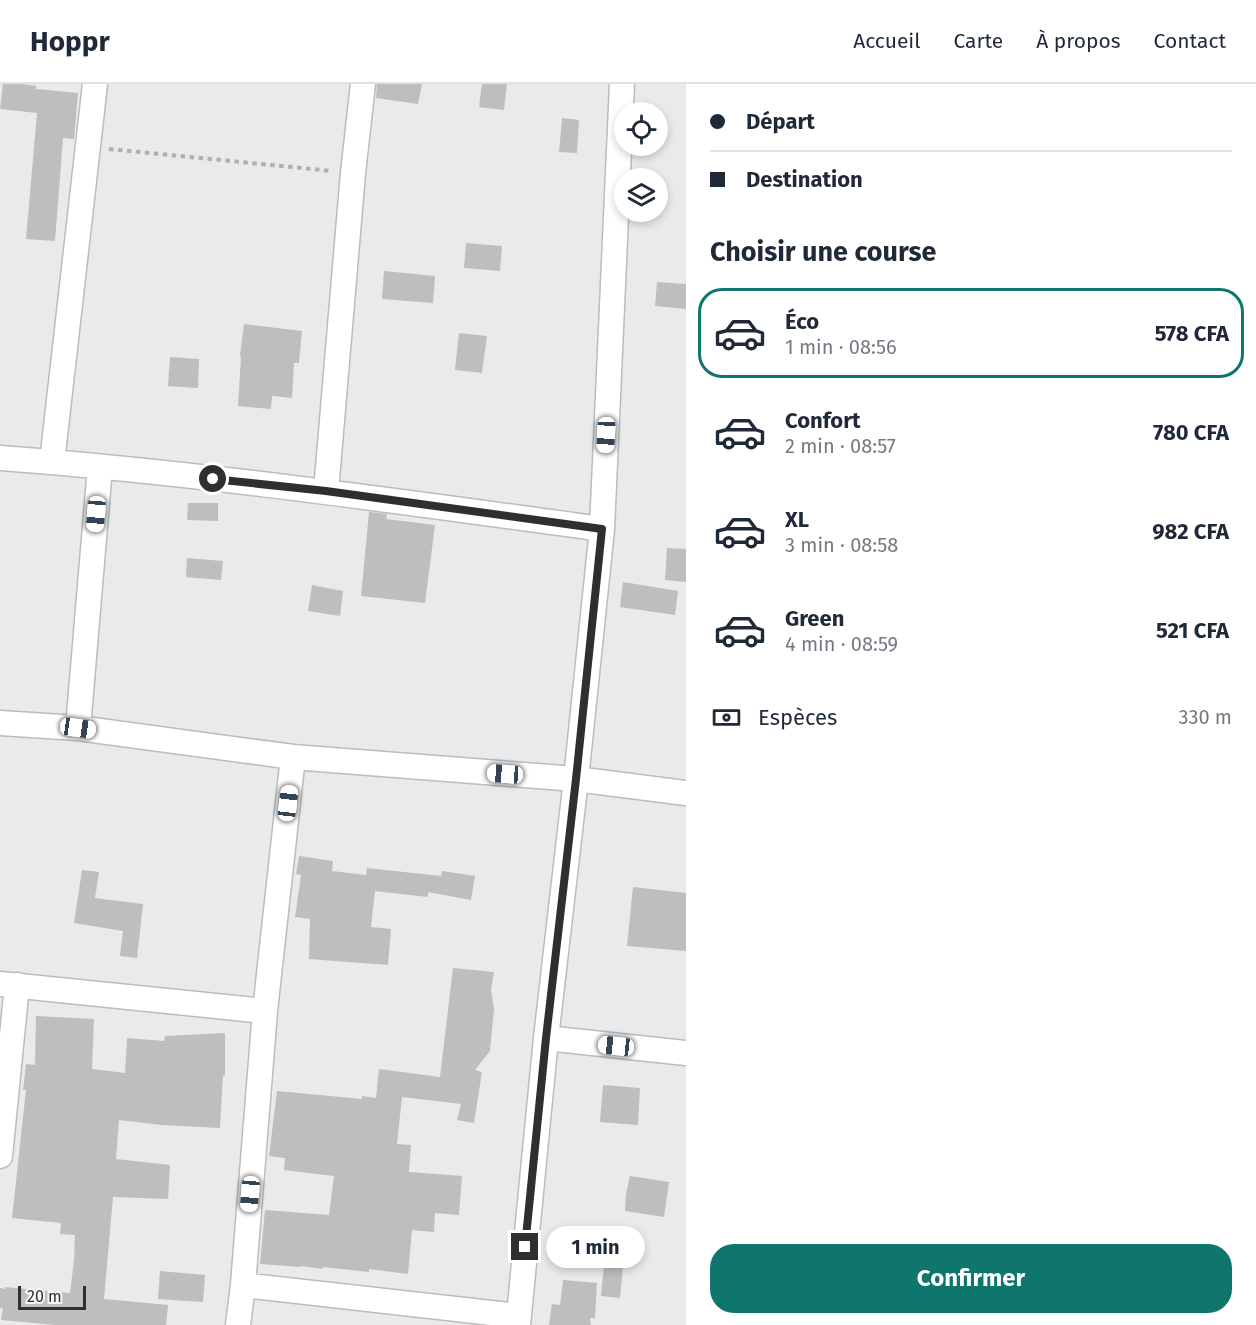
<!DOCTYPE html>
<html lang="fr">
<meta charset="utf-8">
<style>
body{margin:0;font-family:"Fira Sans",sans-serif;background:#f2f2f3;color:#1f2937;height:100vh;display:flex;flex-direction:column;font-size:22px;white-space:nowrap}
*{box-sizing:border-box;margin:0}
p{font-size:20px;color:#747a83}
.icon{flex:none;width:33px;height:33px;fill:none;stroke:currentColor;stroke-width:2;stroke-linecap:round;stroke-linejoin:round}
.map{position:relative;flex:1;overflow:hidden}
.drawer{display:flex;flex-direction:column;background:#fff;width:570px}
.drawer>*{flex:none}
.guide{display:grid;align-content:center;height:132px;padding:0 24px;background:#fff}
.controls{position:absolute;left:614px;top:18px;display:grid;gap:12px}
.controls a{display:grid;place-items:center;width:54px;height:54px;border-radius:50%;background:#fff;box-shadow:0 3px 9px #0003;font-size:30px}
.scale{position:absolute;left:18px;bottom:15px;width:68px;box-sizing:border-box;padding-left:6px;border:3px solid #2e2f30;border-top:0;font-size:16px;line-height:21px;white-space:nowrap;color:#2e2f30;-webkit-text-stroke:4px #f5f7f9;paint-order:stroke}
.end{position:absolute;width:27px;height:27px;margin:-14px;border:8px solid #2e2f30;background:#fff;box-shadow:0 0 0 3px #fff}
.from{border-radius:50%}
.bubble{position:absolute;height:42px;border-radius:21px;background:#fff;box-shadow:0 3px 9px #0003;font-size:20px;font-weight:700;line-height:42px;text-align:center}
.car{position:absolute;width:18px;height:36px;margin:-18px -9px;border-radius:8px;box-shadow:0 0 4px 2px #0007;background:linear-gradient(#fff 24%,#345 0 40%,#fff 0 76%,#345 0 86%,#fff 0)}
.guide b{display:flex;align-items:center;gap:21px;height:57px;font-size:22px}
.guide b+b{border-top:2px solid #e0e1e3}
.guide i{width:15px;height:15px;background:#1f2937}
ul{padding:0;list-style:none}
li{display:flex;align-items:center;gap:18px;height:90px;margin:0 12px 9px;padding:0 12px;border:3px solid transparent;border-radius:24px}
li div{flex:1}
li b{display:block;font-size:22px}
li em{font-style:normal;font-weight:700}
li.active{border-color:#0f766e}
li>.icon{width:54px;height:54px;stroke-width:1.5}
h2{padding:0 24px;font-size:27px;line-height:72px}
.pay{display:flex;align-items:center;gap:15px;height:66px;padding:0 24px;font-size:22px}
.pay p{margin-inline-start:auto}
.primary-button{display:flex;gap:12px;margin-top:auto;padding:12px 24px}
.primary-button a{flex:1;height:69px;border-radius:24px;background:#0f766e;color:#fff;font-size:24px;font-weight:700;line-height:69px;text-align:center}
header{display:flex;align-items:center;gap:36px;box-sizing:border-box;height:84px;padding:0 30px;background:#fff;border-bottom:2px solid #e0e1e3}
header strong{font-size:28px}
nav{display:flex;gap:33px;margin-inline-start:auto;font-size:21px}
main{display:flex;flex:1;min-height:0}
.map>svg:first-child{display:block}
.building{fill:#bcbec0}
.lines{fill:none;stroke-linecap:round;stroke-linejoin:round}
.minor-casing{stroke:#babcbe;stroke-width:27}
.path{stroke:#aeafb1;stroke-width:4;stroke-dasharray:4.5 4.5;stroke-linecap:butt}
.minor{stroke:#fff;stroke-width:24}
.route{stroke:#2e2f30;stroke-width:8}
</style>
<header>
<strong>Hoppr</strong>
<nav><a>Accueil</a><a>Carte</a><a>À propos</a><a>Contact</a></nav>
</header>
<main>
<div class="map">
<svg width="686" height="1241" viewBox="0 0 686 1241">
<rect width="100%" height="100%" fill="#e8eaec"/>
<path class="building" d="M3,0H22L36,2V5L78,9L74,55L63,54L55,157L26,155L37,29L0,25Z
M377,0H422L418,20L376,14Z
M482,0H507L504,26L479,23Z
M562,34L579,36L577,69L559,68Z
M466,159L502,162L500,187L464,184Z
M384,187L435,192L433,219L382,215Z
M657,198L686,200V225L655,222Z
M244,240L302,247L299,279H294L292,314L272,312L271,325L238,322L241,273L240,272Z
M459,249L487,252L482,289L455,286Z
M170,273L199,275L198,304L168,302Z
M188,419H218V437L187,436Z
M369,428L387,430L386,435L435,441L425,519L361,512Z
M667,464L686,465V498L665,496Z
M187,474L223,477L221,496L186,493Z
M623,498L678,507L675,531L620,523Z
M312,501L343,507L340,532L308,527Z
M299,772L333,777L332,787L366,791L367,784L441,792L442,787L475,792L471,816L428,808V813L375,807L371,843L391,845L388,881L309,875L310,835L295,833L301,791L296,790Z
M82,786L99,788L95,814L143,820L137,874L120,872L123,847L74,839Z
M633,803L686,809V867L627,862Z
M453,884L494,888L491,905L494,925L490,967L475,986L482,988L474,1039L457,1036L461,1020L402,1013L397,1060L411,1061L409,1088L462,1092L459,1131L435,1129L434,1148L412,1146L408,1190L369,1185V1188L323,1183V1185L301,1182V1183L260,1180L265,1126L329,1131L334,1092L284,1086L285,1074L269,1072L277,1007L362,1015V1012L376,1014L379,985L440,993Z
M36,932L94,935L92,985L125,989L127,954L164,957L165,952L225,949V992H223L220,1044L161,1041L119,1036L116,1075L170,1081L168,1115L113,1113L104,1215L168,1221L166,1241H55L1,1236L3,1224H0V1204L5,1205V1203L70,1209L74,1176L75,1151L60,1150L61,1139L12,1134L26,1006H23L26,980L35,981Z
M603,1001L640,1004L638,1041L600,1038Z
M630,1092L669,1098L664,1133L625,1127L626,1110Z
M606,1159L625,1161L620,1214L601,1212Z
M160,1187L205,1191L203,1218L158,1215Z
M563,1196L597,1199L595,1234H590L591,1241H549L552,1220L560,1221Z"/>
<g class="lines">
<defs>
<path id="minor" d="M0,374C202,389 402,418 602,445
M52,378L95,0
M326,407L353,89L363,0
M0,639L78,644L293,673
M78,644L100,383
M0,900L265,927
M546,954L686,969
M0,1072L17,901
M243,1201L518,1232
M238,1241L243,1201L265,927L293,673L576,695L686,709
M518,1241L546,954L576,695L602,445L622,0"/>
</defs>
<use href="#minor" class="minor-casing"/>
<path class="path" d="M109,65L332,87"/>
<use href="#minor" class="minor"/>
</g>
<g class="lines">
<path class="route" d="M213,395L326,407L602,445L576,695L546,954L525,1163"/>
</g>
</svg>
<div class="controls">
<a><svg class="icon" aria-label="locate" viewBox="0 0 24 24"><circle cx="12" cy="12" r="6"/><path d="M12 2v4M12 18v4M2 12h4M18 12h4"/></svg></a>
<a><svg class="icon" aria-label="layers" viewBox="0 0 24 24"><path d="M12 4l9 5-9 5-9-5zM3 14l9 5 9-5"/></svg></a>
</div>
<div class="scale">20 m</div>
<i class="end from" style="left:213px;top:395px"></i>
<i class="end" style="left:525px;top:1163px"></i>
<div class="bubble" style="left:546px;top:1142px;width:99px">1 min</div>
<i class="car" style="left:606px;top:351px;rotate:183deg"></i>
<i class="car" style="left:96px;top:430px;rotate:185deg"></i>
<i class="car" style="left:78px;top:644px;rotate:98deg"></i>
<i class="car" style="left:505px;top:690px;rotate:274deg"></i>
<i class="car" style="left:288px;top:719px;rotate:7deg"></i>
<i class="car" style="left:616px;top:962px;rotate:276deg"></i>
<i class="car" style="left:250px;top:1110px;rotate:185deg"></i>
</div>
<section class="drawer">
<div class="guide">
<b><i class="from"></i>Départ</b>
<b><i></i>Destination</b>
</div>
<h2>Choisir une course</h2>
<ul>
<li class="active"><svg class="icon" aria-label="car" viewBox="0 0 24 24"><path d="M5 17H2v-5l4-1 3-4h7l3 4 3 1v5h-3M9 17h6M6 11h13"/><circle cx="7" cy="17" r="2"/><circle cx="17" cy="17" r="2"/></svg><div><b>Éco</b><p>1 min · 08:56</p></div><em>578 CFA</em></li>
<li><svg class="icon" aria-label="car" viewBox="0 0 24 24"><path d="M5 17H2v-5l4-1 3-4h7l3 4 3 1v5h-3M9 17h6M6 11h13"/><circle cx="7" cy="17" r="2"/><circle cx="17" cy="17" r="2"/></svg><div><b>Confort</b><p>2 min · 08:57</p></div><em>780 CFA</em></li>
<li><svg class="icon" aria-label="car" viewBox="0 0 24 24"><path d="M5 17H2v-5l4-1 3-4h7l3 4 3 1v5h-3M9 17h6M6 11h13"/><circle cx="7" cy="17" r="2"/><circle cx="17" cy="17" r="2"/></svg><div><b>XL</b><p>3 min · 08:58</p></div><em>982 CFA</em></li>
<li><svg class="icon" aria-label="car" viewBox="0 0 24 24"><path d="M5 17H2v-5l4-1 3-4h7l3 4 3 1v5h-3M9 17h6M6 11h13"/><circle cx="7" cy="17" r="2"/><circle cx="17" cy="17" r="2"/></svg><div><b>Green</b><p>4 min · 08:59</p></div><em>521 CFA</em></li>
</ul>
<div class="pay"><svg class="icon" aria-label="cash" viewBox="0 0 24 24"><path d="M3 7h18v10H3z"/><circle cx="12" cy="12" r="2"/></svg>Espèces<p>330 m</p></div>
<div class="primary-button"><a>Confirmer</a></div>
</section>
</main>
